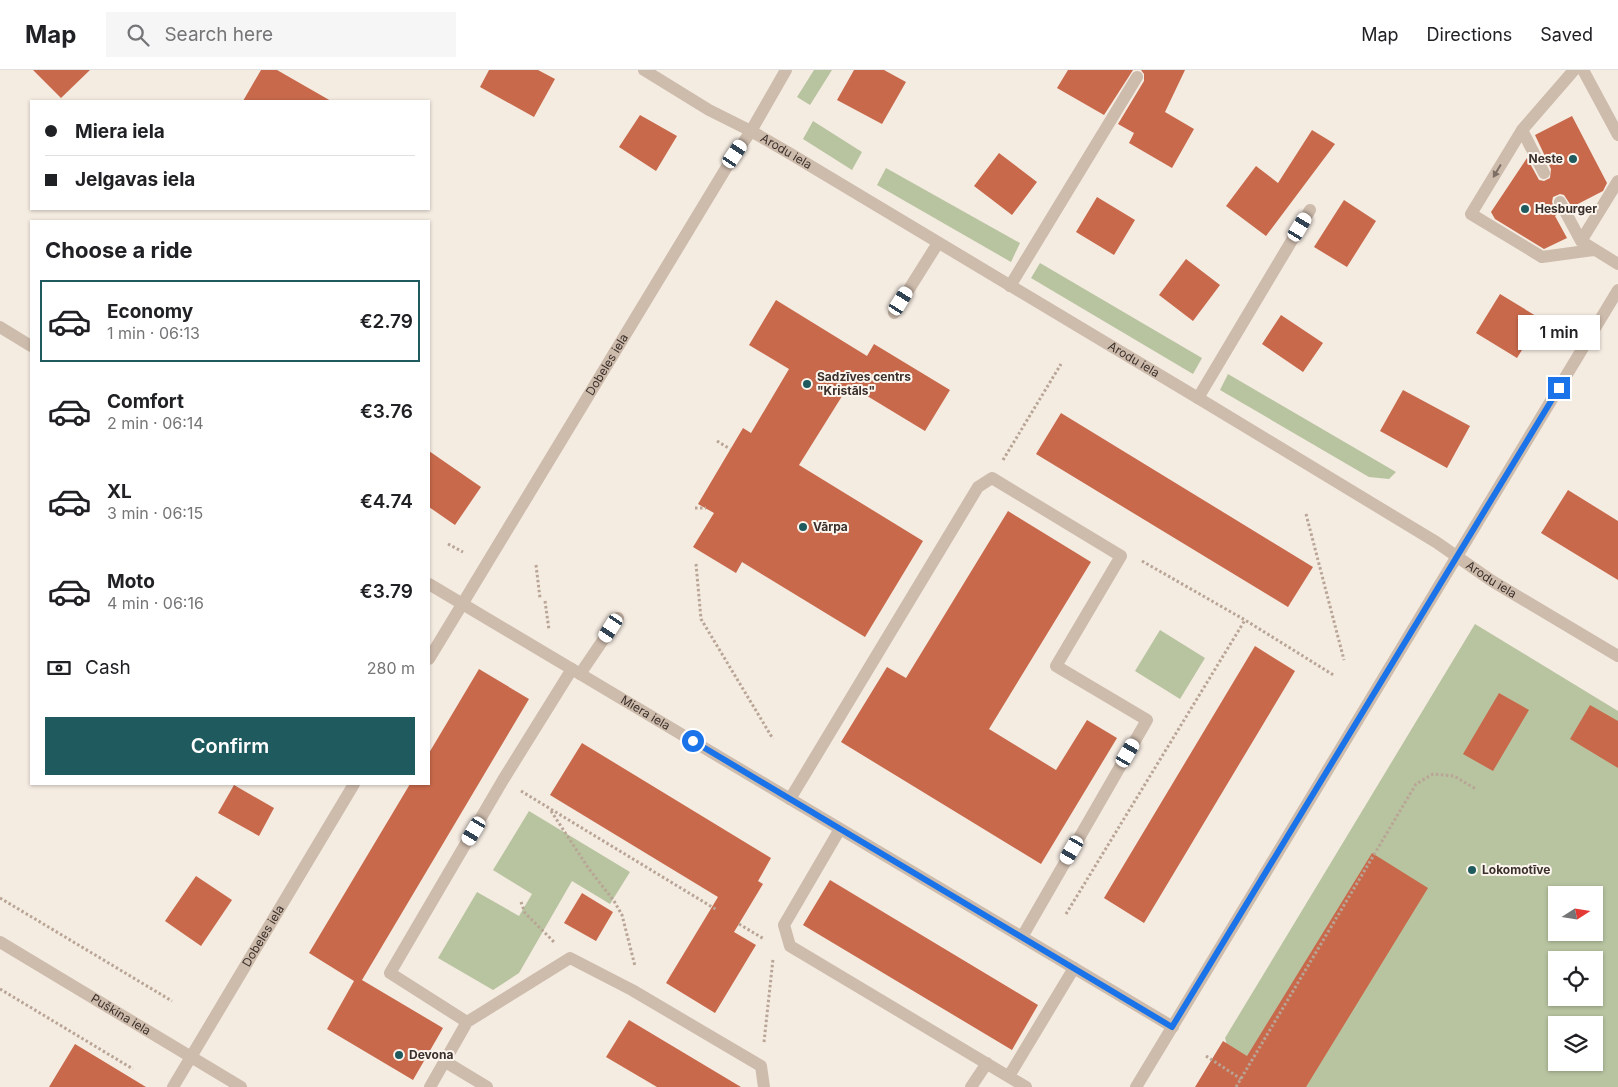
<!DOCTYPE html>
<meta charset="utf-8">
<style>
body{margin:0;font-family:Inter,sans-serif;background:#f6f6f6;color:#202124;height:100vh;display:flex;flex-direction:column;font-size:19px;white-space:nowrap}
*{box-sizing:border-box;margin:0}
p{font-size:16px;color:#757577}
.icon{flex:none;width:28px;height:28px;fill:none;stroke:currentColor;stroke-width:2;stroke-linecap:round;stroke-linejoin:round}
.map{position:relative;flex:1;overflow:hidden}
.side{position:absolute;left:30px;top:150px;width:400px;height:565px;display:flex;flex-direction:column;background:#fff;border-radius:0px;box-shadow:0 1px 4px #0004}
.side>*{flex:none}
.top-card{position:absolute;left:30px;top:30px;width:400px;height:110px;border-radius:0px;box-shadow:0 1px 4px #0004;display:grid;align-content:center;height:110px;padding:0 15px;background:#fff}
.needle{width:32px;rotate:78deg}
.fabs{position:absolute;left:1548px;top:816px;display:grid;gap:10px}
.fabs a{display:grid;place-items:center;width:55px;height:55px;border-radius:0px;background:#fff;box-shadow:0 1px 4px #0004;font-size:25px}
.end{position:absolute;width:22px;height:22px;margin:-11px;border:6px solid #1a73e8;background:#fff;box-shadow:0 0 0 2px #fff}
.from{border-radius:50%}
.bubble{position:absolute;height:35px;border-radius:0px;background:#fff;box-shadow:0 1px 4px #0004;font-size:16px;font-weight:600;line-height:35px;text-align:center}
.car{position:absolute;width:15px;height:30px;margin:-15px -8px;border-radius:6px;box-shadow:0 0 4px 1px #0007;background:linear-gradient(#fff 24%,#345 0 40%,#fff 0 76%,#345 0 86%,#fff 0)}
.top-card b{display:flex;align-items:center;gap:18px;height:48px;font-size:19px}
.top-card b+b{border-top:1px solid #e0e0e0}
.top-card i{width:12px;height:12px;background:#202124}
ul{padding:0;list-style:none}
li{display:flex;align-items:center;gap:15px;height:82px;margin:0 10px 8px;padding:0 5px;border:2px solid transparent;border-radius:0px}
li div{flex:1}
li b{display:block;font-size:19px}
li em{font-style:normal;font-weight:600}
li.selected{border-color:#1f5a5e}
li>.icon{width:45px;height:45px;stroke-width:1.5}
h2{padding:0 15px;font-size:22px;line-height:60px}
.pay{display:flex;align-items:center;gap:12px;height:55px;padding:0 15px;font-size:19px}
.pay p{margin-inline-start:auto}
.button{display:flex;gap:10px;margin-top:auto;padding:10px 15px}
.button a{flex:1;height:58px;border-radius:0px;background:#1f5a5e;color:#fff;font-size:20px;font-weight:600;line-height:58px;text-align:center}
header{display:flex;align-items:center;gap:30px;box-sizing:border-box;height:70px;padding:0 25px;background:#fff;border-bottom:1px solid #e0e0e0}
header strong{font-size:24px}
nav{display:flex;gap:28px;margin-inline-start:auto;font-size:18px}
.search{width:350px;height:45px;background:#f6f6f6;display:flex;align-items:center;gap:12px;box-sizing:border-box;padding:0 18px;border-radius:0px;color:#757577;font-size:19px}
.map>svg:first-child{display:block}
.green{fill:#b8c4a0;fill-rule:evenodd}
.building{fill:#c8694b}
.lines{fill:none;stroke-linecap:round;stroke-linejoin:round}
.path{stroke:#b9a596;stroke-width:3;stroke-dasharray:2.5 2.5;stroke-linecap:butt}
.service{stroke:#cdbbac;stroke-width:12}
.minor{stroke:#cdbbac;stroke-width:12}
.tertiary{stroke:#cdbbac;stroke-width:12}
.oneway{fill:#7d6f65}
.route{stroke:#1a73e8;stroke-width:6}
.poi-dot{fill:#1f5a5e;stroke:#fbf5ee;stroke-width:2}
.labels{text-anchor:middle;stroke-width:4;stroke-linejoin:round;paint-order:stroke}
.street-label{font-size:12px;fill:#3b302b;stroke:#fbf5ee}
.poi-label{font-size:12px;font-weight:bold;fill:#3b302b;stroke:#fbf5ee;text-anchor:start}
</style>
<header>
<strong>Map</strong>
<div class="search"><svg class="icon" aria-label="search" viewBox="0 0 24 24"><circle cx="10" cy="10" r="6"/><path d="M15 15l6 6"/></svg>Search here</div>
<nav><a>Map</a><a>Directions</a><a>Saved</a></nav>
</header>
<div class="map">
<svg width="1618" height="1017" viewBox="0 0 1618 1017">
<rect width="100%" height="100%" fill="#f4ebe1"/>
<path class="green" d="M814,0H832L810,35L797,27Z
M813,51L862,82L852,100L803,69Z
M886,98L1020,173L1011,192L877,115Z
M1040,193L1202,288L1193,304L1031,208Z
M1228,304L1396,402L1389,409L1369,407L1220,320Z
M1475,554L1618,641V1017H1196L1228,979L1225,968ZM1556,825H1594V862H1556ZM1556,890H1594V928H1556ZM1556,955H1594V992H1556Z
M1160,560L1205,588L1180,629L1135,601Z
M529,741L630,802L610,834L572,811L519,903L493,920L438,888L477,822L519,846L532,824L493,800Z"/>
<path class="building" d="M33,0H90L61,28Z
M261,0H277L331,31H243Z
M489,0H538L555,9L534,47L480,17Z
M854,0H884L906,12L882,54L837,30Z
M1068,0H1133L1104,45L1057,18Z
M1141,0H1185L1165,42L1194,59L1172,98L1129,73L1134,63L1118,54L1144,11V4Z
M640,45L677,66L656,101L619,77Z
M1572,46L1607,113L1603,121L1572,137L1564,125L1560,124L1553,127L1552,132L1557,144L1555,146L1567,168L1544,179L1495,149L1491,142L1527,88L1539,110L1544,111L1550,108L1551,99L1535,65Z
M1312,60L1335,74L1266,166L1226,136L1256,96L1278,113Z
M999,83L1037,112L1012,145L974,116Z
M1097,127L1135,150L1114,185L1076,162Z
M1344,130L1376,151L1347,197L1314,177Z
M1186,189L1220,215L1193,251L1159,225Z
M1500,224L1541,249L1517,288L1476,263Z
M776,230L867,286L874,274L950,320L925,361L849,315L799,395L923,471L865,567L742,492L736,503L693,477L714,443L698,434L743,358L751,363L789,299L749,275Z
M1281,245L1323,273L1303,302L1262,274Z
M1403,320L1470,356L1447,398L1380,361Z
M1061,343L1313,497L1288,537L1036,384Z
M429,381L481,417L455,455L429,437Z
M1568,420L1618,451V510L1541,463Z
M1008,441L1091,492L989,659L1056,700L1087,650L1117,668L1041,794L841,672L887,597L906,608Z
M1255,576L1295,601L1144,853L1104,828Z
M479,599L529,629L362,910L443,958L413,1010L327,959L354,911L309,883L410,714H429V683Z
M1499,623L1529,640L1493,701L1463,684Z
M1590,635L1618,651V698L1570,669Z
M582,673L771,788L758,811L763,814L734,862L756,875L715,943L666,913L718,827L550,725Z
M234,715L274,738L259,766L218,743Z
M1372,783L1428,818L1306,1017H1195L1223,971L1247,986Z
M196,806L232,830L201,876L165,851Z
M830,810L1038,935L1012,980L803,855Z
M582,823L613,842L596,871L564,853Z
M629,950L741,1017H657L606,987Z
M75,974L146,1017H49Z"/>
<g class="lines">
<path class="path" d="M717,371L730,379
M1003,390L1061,294
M695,438H706
M1306,444L1344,590
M448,474L463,482
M1142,491L1245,550L1335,606
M696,494L701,549L773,669
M536,495L540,528
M545,531L549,560
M521,721L717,840
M551,741L589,799L614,831L622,845L635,896
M0,828L172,931
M521,832L525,843L555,873
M1066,844L1245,550
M739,854L764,869
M0,919L133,999
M764,972L773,889
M1206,986L1241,1009
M1236,1017L1416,714L1433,704L1454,706L1476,719"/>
<path class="service" d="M1583,0L1618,65
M1522,60L1471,144L1542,187L1593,180
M1544,103L1522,60L1574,0
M1560,132L1581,171L1618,194
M1581,171L1618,111
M1010,216L1137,7
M894,243L938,173
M1198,328L1310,140
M580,604L618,548
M790,729L978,417L992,408L1121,486L1056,596L1147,650L1022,867
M840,759L784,855L790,876L1026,1017
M467,952L390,903L503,710L572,599
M444,991L487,1017
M1009,1006L1074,898
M430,1017L467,952L570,888L632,920L761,996L764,1017
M971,1017L987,993"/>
<g class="minor">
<path id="s1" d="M644,0L709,40L751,61L789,83L1198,328L1436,472L1492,511L1618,586"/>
<path d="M0,257L31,276"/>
<path id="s2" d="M429,514L1173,957"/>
<path id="s3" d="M429,589L728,95L751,61L786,0"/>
<path id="s4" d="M0,872L241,1017"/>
<path id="s5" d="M173,1017L354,714"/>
</g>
<path class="tertiary" d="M1136,1017L1618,220"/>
</g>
<defs><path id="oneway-solid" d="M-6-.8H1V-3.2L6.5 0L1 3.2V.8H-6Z" transform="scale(1.25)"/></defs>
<use class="oneway" href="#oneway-solid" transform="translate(1497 101) rotate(121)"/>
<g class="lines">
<path class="route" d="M693,671L1172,957L1559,318"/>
</g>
<g class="poi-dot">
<circle cx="1573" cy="89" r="5"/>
<circle cx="1525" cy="139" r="5"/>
<circle cx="807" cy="314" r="5"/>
<circle cx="803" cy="457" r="5"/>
<circle cx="1472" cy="800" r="5"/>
<circle cx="399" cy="985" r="5"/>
</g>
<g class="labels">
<g class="street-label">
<text dy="4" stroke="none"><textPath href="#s1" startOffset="164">Arodu iela</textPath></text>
<text dy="4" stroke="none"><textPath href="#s1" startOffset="569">Arodu iela</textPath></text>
<text dy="4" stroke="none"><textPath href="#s3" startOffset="344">Dobeles iela</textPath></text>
<text dy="4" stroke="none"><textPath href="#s1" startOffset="989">Arodu iela</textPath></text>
<text dy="4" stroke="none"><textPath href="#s2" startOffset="252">Miera iela</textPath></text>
<text dy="4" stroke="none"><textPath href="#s5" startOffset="176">Dobeles iela</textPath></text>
<text dy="4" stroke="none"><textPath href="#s4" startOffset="141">Puškina iela</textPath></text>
</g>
<g class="poi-label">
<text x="1563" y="93" text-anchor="end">Neste</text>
<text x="1535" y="143">Hesburger</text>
<text x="817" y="311">Sadzīves centrs<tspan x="817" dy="14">"Kristāls"</tspan></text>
<text x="813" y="461">Vārpa</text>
<text x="1482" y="804">Lokomotīve</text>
<text x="409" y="989">Devona</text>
</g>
</g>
</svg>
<div class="fabs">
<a><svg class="needle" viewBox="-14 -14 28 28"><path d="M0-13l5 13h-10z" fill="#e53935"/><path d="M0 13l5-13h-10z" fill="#757577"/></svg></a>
<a><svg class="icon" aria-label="locate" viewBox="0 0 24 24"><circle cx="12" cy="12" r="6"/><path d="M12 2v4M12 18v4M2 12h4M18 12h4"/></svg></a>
<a><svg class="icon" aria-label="layers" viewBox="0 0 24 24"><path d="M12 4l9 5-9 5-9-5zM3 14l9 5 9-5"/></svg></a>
</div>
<i class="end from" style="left:693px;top:671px"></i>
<i class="end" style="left:1559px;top:318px"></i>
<div class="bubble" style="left:1518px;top:245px;width:82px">1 min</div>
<i class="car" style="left:735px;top:84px;rotate:34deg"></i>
<i class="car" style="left:1300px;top:157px;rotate:31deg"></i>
<i class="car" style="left:901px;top:231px;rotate:32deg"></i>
<i class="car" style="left:611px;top:558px;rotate:213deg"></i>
<i class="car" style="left:1128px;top:683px;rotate:30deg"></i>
<i class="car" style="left:474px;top:761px;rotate:211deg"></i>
<i class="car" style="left:1072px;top:780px;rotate:210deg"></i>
<div class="top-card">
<b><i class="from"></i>Miera iela</b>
<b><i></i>Jelgavas iela</b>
</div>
<section class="side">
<h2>Choose a ride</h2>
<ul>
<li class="selected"><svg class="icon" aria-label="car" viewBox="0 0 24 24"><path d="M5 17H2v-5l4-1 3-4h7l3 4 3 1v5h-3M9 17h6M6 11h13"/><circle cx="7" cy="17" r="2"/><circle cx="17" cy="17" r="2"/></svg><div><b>Economy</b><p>1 min · 06:13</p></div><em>€2.79</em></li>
<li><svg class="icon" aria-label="car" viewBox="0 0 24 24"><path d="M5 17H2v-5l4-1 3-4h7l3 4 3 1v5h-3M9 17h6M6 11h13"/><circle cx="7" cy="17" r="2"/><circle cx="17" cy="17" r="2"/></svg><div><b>Comfort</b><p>2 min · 06:14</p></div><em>€3.76</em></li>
<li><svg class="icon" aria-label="car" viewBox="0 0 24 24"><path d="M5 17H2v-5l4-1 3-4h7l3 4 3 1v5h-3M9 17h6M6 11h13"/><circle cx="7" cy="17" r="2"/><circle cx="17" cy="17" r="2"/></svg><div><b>XL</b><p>3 min · 06:15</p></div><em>€4.74</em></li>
<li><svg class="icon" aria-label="car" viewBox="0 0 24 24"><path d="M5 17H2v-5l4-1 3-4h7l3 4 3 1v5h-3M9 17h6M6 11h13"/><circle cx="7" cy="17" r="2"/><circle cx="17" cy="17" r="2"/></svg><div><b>Moto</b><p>4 min · 06:16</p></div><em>€3.79</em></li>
</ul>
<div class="pay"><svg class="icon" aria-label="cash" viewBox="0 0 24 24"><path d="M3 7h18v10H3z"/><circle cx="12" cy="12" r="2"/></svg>Cash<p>280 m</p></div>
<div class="button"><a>Confirm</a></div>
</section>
</div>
